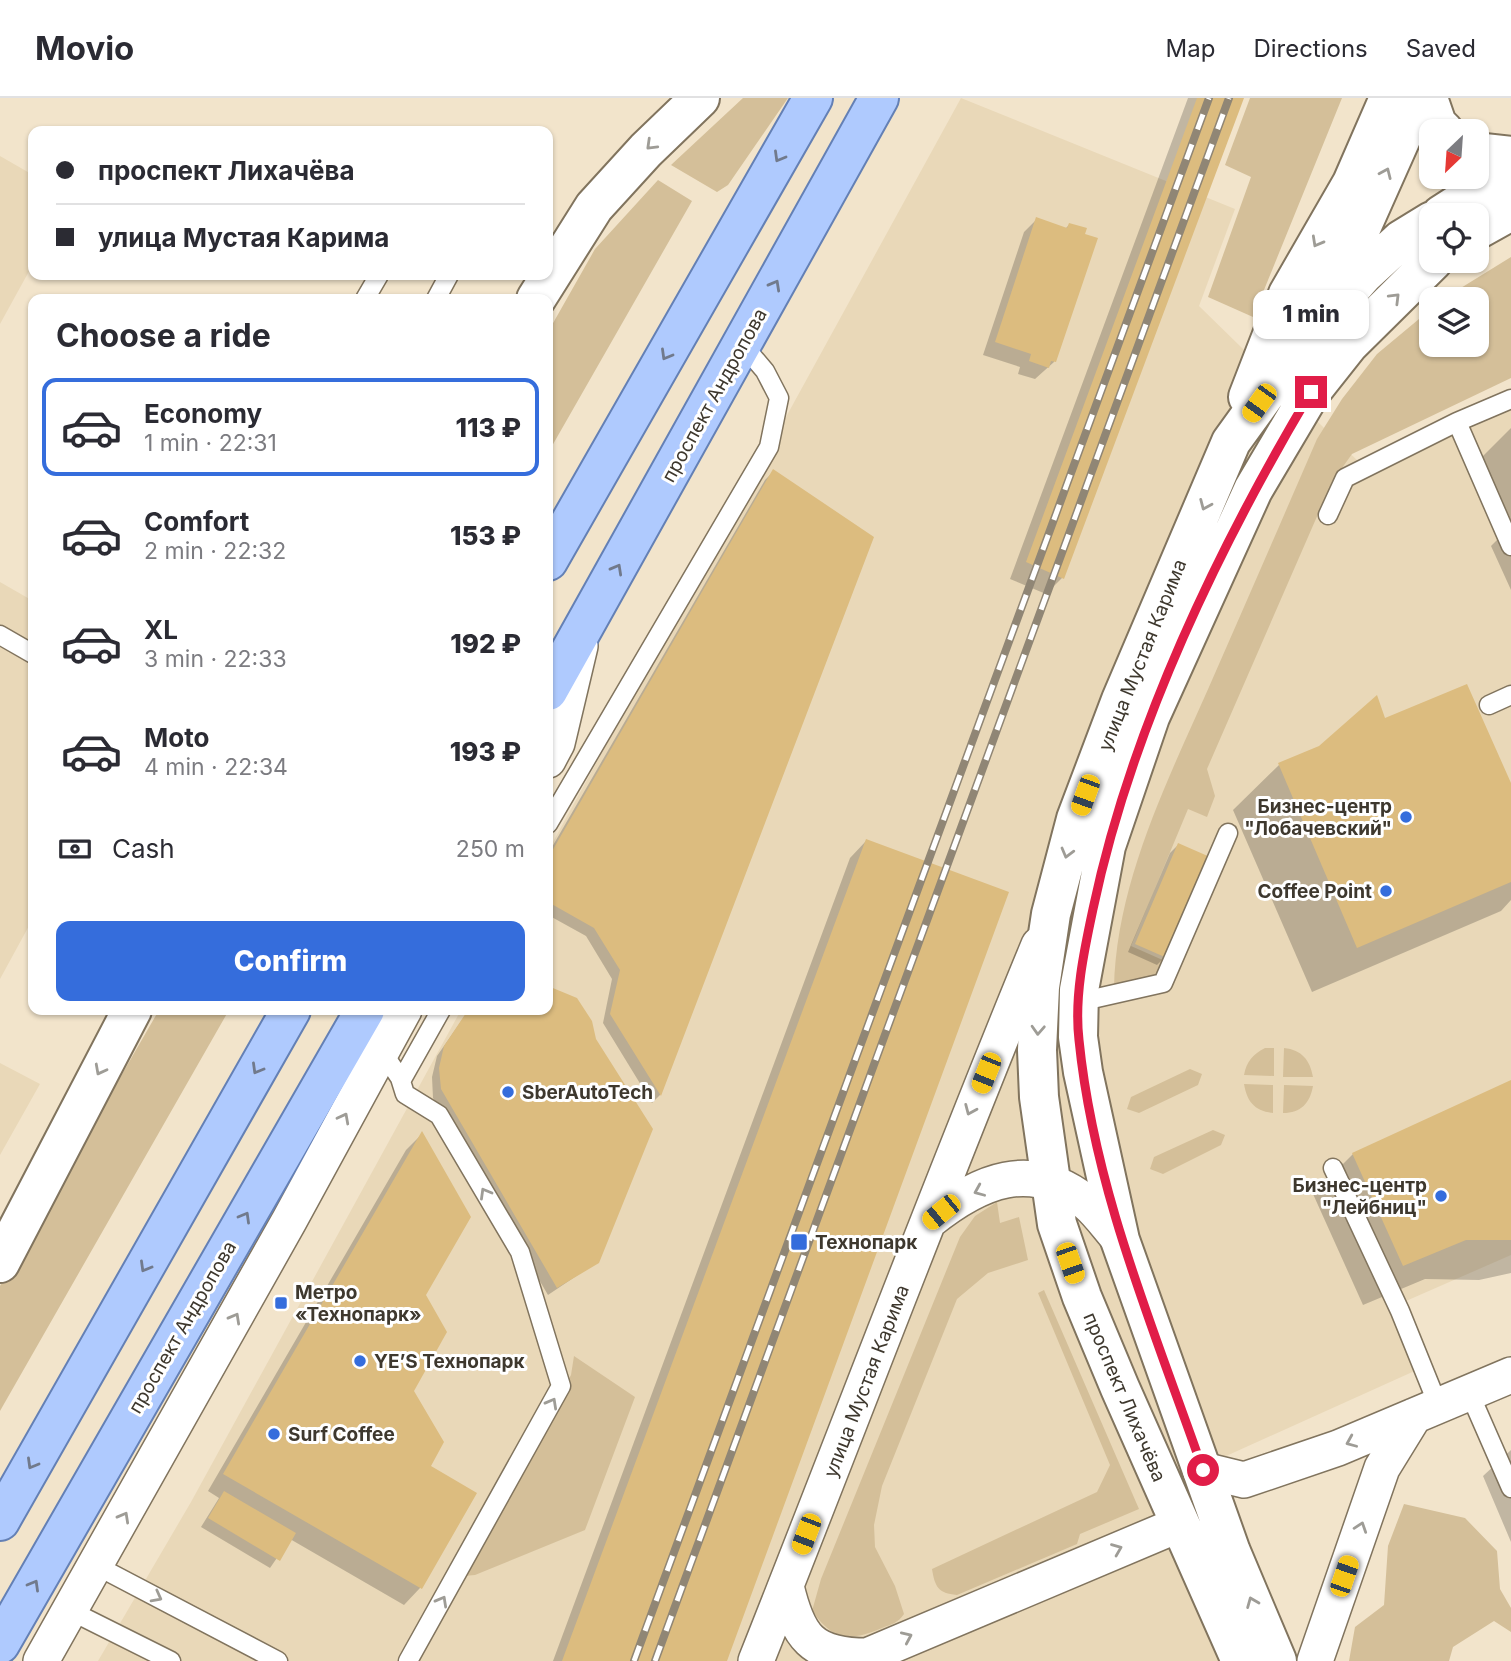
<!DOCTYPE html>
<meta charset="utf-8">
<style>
body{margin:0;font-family:Inter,sans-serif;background:#f7f7f7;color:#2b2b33;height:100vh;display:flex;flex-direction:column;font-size:26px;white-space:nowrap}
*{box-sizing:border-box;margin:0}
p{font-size:23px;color:#7c7c81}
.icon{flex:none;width:38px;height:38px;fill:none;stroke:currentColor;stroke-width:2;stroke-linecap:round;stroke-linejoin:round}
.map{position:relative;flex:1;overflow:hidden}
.panel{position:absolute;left:28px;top:196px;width:525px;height:721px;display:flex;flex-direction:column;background:#fff;border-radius:14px;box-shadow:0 2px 5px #0004}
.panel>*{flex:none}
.guide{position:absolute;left:28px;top:28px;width:525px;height:154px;border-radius:14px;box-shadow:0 2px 5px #0004;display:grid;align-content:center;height:154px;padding:0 28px;background:#fff}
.needle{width:46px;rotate:205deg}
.buttons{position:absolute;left:1419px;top:21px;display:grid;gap:14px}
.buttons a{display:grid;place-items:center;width:70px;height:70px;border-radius:14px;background:#fff;box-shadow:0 2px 5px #0004;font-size:35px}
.end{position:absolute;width:32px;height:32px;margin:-16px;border:9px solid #e11d48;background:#fff;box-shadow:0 0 0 4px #fff}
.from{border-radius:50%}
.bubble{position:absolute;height:49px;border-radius:14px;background:#fff;box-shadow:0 2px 5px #0004;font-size:23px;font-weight:800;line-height:49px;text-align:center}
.car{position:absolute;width:21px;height:42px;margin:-21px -10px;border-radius:9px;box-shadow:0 0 5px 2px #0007;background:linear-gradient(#f5c518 24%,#345 0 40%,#f5c518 0 76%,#345 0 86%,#f5c518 0)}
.guide b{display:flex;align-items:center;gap:24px;height:66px;font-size:26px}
.guide b+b{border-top:2px solid #e1e1e2}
.guide i{width:18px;height:18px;background:#2b2b33}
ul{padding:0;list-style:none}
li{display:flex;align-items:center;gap:21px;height:98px;margin:0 14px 10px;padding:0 14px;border:4px solid transparent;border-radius:14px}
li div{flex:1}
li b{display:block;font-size:26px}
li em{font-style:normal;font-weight:800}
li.on{border-color:#356ddc}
li>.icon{width:63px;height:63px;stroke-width:1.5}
h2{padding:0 28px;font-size:32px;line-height:84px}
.pay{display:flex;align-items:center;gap:18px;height:77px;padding:0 28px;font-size:26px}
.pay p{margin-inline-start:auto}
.cta{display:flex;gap:14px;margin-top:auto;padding:14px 28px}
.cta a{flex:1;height:80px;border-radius:14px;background:#356ddc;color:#fff;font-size:28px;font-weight:800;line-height:80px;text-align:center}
header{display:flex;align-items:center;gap:42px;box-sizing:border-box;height:98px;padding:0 35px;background:#fff;border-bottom:2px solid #e1e1e2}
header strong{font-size:33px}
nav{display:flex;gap:38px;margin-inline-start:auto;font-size:24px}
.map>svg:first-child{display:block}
.built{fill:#e9d8b8}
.green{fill:#d4bf99}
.shadow{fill:#0003}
.building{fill:#dcbc7f}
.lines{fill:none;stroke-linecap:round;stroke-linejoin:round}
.lane-casing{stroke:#81745e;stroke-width:21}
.street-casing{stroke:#81745e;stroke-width:38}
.secondary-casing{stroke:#81745e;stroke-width:42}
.primary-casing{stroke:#6480b5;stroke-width:42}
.lane{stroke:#fff;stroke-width:18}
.street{stroke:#fff;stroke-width:35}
.secondary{stroke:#fff;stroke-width:38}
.primary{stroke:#afcafe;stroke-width:38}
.rail-casing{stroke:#908675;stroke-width:8}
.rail{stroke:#fff;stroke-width:5;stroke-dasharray:16;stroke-linecap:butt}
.oneway{stroke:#9e9c96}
.oneway2{stroke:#717a8c}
.route{stroke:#e11d48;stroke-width:9}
.poi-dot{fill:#356ddc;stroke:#fff;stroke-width:2.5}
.labels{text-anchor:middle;stroke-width:6;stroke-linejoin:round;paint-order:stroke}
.street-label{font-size:19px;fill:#3e382e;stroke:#fff}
.poi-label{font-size:19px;font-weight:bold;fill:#3e382e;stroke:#fff;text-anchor:start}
</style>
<header>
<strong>Movio</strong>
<nav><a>Map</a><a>Directions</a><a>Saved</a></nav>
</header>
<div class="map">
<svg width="1511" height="1563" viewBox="0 0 1511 1563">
<rect width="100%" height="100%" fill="#f2e4cb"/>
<path class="built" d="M961,0L1235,111L1199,208L1361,366L1511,298V1157L1406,1203L1417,1234L1419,1271L1162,1387L1227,1563H98L191,1404L461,912H548V753Z
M0,58L33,77V166L0,226Z
M0,484L33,503V827L30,826L0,881Z
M0,965L40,986L0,1057Z"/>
<path class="green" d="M743,0H788L728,87L717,94L671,67Z
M1250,0H1342L1253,219L1208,199L1251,79L1225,67Z
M658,82L692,103L548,355V234L595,151Z
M1511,159V280L1352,356L1332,384L1207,671L1215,698L1207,719L1188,711L1131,848L1165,863L1157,880L1114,891C1116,785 1167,684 1209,589C1245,507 1281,424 1317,341L1342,301L1377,256L1431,211L1432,247H1477V201H1443Z
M159,912H229L0,1313V1188Z
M1265,950H1274V978L1244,977C1247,963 1252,957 1265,950Z
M1284,950C1302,952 1310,962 1313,979H1283Z
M1190,971L1202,976L1198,987L1139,1015L1127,1011L1131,999Z
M1244,986L1273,987V1015C1254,1013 1247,1003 1244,986Z
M1284,987L1313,988C1310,1005 1301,1015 1283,1015Z
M1213,1032L1225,1037L1221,1047L1163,1076L1150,1071L1154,1059Z
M997,1104L1000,1125L1019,1119L1028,1162L988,1175L957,1201L882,1388L874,1427L875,1449L895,1488L904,1516C898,1525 892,1526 882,1530C848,1544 834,1543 812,1513L821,1481L960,1139L975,1118Z
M1044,1192L1139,1411L1080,1436L1077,1446L957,1497C938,1495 935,1489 932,1471L1097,1394L1110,1367L1038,1195Z
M574,1258L635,1299L585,1432L475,1477L464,1478L571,1277Z
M1404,1406L1465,1420L1497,1453L1500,1491L1511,1510V1534L1494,1523L1453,1549L1449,1563H1349L1355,1529L1384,1507L1388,1448Z"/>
<path class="shadow" d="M1188,0H1242L1062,480L1046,496L1010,481Z
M1036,122L1065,131L1069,127L1054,264L1035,281L1018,276L1020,269L983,257L1024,134Z
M1511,330V492L1491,448L1508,431L1479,362Z
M773,374L872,440L660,997L652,1005L603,925L612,881L586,838L548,817V756L765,382Z
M1384,622L1511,689V802L1501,813L1312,894L1233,712L1279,667Z
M866,743L726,1563H553L850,760Z
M1178,747L1165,859L1157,867L1128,854L1170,755Z
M548,889L576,902L597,1164L548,1197L433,1000L432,979L437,958L469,912H548Z
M1511,984V1175L1479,1182L1425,1181L1363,1207L1313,1096L1353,1056Z
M422,1036L424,1197L412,1293L428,1368L475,1396L420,1490L404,1507L290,1441L270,1470L201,1429L219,1400L208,1393L406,1052Z
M1511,1352V1444L1483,1378Z"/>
<path class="building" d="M1197,0H1244L1064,481L1026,464Z
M1036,119L1067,130L1069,125L1087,130L1085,136L1098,140L1056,264L1051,263L1049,270L1029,263L1031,256L995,244Z
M773,371L874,439L661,998L610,916L620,872L594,830L548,804V760Z
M1467,586L1511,685V784L1357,850L1278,665L1319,648L1377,597L1385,620Z
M866,741L1009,794L727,1563H562Z
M1178,745L1210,759L1167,860L1135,846Z
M548,888L577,900L592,923L596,941L653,1031L599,1165L557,1190L441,991L439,970L444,948L468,912H548Z
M1511,982V1142H1466L1403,1168L1352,1055Z
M422,1033L471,1119L426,1197L447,1234L414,1293L444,1344L431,1368L477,1395L422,1491L223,1376Z
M224,1393L296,1435L280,1463L208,1420Z"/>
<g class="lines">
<defs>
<path id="lane" d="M365,201L379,177
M436,201L449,177
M1511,301L1457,324L1511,448
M1328,417L1345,380L1457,324
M0,537L33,556
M1489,607L1511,597
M548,726L769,349L779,300L765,273L742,246
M1079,904L1163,885L1228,735
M381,952L400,980L405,996L439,1017L520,1154L561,1288L408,1563
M401,983L441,912
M1333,1070L1400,1213L1438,1307
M1469,1294L1511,1390
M97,1468L278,1563
M71,1513L171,1563"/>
<path id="street" d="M548,662L557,645L580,548
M929,1123C979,1083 1031,1060 1087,1105C1099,1115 1109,1130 1120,1142
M1203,1372L1244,1382L1338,1350L1511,1277
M786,1488C798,1539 811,1558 867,1558L1180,1426
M41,1563L289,1123L404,912
M756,1563C851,1324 941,1084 1039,847
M1315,1563L1382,1370L1414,1318"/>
<path id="secondary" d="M1428,0L1437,26L1444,33
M1477,54L1511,58
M1441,117L1511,72
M1477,132L1511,113
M1326,198L1358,137L1419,0
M536,201L594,109L646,52L700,0
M1248,299L1288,196L1352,85L1389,0
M0,1165L132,912
M1241,1563L1120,1290L1082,1199L1057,1126L1039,999L1037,952L1040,889L1051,816L1076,721L1121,602L1231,344L1301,247L1364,176L1401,142L1432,123
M1277,1563L1231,1454L1120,1142L1083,974L1078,939L1079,892L1106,748L1150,619L1253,392L1311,294L1349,246L1433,163"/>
<path id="primary" d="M548,463L813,0
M548,593L879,0
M0,1423L291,912
M0,1546L365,912"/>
</defs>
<use href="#lane" class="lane-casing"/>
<use href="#street" class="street-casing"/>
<use href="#secondary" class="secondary-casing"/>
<use href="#primary" class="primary-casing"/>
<use href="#lane" class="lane"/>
<use href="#street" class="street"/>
<use href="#secondary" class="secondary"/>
<use href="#primary" class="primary"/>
<defs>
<path id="rail" d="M634,1563L1209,0
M655,1563L1229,0"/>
</defs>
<use href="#rail" class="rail-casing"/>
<use href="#rail" class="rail"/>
</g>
<defs><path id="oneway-chevron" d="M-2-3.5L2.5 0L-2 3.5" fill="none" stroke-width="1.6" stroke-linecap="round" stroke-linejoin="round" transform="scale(1.75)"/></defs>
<g class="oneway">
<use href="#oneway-chevron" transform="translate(651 47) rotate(136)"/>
<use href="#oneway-chevron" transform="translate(1386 75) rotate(-66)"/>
<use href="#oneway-chevron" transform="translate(1317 144) rotate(119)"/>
<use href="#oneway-chevron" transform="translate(1395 200) rotate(-45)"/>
<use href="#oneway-chevron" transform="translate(1205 407) rotate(113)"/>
<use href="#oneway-chevron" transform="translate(1067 755) rotate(105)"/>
<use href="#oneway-chevron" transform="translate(1038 932) rotate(93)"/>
<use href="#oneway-chevron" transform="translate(100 972) rotate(118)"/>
<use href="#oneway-chevron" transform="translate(970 1012) rotate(113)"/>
<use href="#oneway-chevron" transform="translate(344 1020) rotate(-62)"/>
<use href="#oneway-chevron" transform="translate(979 1093) rotate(157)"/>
<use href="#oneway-chevron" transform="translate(485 1095) rotate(-120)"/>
<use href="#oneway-chevron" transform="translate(235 1220) rotate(-61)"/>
<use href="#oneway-chevron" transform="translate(552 1305) rotate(-61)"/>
<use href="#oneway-chevron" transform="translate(1351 1344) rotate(157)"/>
<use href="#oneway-chevron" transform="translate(124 1419) rotate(-61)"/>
<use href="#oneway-chevron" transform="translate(1361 1429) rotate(-71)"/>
<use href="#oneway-chevron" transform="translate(1117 1451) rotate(-22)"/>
<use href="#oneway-chevron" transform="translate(157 1499) rotate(28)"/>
<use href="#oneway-chevron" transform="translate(442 1503) rotate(-61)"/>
<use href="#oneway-chevron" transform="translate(1252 1504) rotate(-112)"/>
<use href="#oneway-chevron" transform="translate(907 1539) rotate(-24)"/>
</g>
<g class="oneway2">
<use href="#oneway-chevron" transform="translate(779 59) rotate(120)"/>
<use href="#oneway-chevron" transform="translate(775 187) rotate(-61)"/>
<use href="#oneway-chevron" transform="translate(666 257) rotate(120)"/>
<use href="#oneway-chevron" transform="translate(617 471) rotate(-61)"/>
<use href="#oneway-chevron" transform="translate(257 971) rotate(120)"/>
<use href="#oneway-chevron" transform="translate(245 1119) rotate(-60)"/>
<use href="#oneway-chevron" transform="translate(145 1169) rotate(120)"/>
<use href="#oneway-chevron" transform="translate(32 1366) rotate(120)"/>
<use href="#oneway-chevron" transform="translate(34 1487) rotate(-60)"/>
</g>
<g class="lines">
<path class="route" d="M1203,1372C1154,1231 1094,1092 1079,942C1074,899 1084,853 1093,811C1131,631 1217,452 1311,294"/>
</g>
<g class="poi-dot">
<circle cx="1406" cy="719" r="7"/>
<circle cx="1386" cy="793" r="7"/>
<circle cx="508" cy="994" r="7"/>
<circle cx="1441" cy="1098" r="7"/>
<rect x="790" y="1135" width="18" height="18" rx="3.5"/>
<rect x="274" y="1198" width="14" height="14" rx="3.5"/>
<circle cx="360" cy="1263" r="7"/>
<circle cx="274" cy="1336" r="7"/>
</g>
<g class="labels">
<g class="street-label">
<text transform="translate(714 297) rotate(-61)" y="7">проспект Андропова</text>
<text transform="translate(1142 557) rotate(-68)" y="7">улица Мустая Карима</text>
<text transform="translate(182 1229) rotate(-60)" y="7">проспект Андропова</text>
<text transform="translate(866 1283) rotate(-69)" y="7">улица Мустая Карима</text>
<text transform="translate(1125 1299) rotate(67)" y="7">проспект Лихачёва</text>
</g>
<g class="poi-label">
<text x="1392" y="715" text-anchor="end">Бизнес-центр<tspan x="1392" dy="22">"Лобачевский"</tspan></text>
<text x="1372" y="800" text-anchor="end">Coffee Point</text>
<text x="522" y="1001">SberAutoTech</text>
<text x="1427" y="1094" text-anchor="end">Бизнес-центр<tspan x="1427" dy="22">"Лейбниц"</tspan></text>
<text x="815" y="1151">Технопарк</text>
<text x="295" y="1201">Метро<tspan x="295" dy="22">«Технопарк»</tspan></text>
<text x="374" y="1270">YE’S Технопарк</text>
<text x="288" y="1343">Surf Coffee</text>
</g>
</g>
</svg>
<div class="buttons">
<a><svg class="needle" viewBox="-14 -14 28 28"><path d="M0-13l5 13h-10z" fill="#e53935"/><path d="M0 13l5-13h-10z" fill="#7c7c81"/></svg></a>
<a><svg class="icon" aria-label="locate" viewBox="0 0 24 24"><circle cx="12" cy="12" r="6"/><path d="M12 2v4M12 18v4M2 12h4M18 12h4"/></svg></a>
<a><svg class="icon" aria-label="layers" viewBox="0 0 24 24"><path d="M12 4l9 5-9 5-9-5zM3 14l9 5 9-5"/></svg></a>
</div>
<i class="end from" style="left:1203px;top:1372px"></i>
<i class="end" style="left:1311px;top:294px"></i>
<div class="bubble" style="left:1253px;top:192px;width:116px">1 min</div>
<i class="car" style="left:1259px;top:305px;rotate:216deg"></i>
<i class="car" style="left:1085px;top:697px;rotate:200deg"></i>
<i class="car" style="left:986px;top:975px;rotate:202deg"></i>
<i class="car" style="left:941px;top:1114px;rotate:231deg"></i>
<i class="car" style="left:1070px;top:1165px;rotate:161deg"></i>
<i class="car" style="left:806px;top:1436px;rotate:201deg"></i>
<i class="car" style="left:1344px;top:1478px;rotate:19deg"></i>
<div class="guide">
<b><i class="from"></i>проспект Лихачёва</b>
<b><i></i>улица Мустая Карима</b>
</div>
<section class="panel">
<h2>Choose a ride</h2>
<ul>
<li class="on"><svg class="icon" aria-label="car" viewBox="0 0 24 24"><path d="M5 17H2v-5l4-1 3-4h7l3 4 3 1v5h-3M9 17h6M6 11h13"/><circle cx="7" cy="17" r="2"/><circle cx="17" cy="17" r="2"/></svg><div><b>Economy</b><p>1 min · 22:31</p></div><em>113 ₽</em></li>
<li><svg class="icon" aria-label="car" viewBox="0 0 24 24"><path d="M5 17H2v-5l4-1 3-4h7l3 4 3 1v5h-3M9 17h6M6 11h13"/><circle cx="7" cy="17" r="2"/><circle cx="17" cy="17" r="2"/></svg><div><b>Comfort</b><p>2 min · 22:32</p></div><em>153 ₽</em></li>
<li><svg class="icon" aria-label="car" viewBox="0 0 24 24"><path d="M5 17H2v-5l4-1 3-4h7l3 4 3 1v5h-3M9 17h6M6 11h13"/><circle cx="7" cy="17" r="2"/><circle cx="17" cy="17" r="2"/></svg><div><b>XL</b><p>3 min · 22:33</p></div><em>192 ₽</em></li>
<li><svg class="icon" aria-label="car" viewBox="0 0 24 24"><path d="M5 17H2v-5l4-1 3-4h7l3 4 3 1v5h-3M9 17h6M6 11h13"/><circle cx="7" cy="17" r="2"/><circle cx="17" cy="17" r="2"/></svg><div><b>Moto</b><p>4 min · 22:34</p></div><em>193 ₽</em></li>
</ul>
<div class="pay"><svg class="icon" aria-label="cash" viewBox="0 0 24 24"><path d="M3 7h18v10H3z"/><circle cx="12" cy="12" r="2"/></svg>Cash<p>250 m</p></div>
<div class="cta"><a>Confirm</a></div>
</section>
</div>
